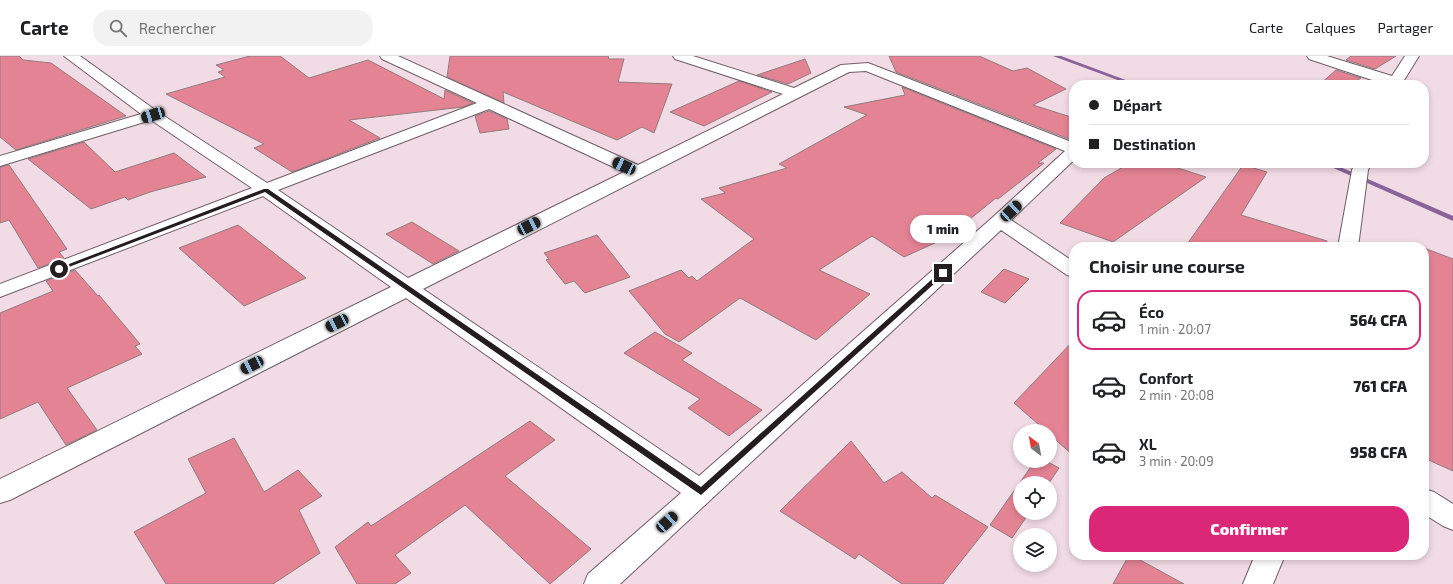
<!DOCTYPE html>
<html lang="fr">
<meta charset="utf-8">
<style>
body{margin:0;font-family:"Exo 2",sans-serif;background:#f2f2f2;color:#202124;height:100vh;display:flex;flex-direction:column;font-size:15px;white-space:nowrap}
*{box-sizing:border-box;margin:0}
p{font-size:13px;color:#757577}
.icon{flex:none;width:22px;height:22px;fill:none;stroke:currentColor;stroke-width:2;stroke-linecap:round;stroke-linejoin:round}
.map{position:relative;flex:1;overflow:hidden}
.panel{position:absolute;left:1069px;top:186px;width:360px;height:318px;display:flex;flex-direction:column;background:#fff;border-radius:16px;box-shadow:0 2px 6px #0003}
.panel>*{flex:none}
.top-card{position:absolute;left:1069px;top:24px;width:360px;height:88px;border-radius:16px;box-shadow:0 2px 6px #0003;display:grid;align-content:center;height:88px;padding:0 20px;background:#fff}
.needle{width:26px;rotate:328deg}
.controls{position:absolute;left:1013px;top:368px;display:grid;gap:8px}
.controls a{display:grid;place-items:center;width:44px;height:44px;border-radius:50%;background:#fff;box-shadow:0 2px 6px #0003;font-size:20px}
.end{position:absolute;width:18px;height:18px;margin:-9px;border:5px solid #241d20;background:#fff;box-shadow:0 0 0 2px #fff}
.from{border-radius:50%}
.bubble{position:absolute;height:28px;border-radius:14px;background:#fff;box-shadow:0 2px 6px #0003;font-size:13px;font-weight:800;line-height:28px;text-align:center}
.car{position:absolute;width:12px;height:24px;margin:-12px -6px;border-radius:5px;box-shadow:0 0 3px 1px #0007;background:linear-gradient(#222 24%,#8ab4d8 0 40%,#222 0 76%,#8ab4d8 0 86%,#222 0)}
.top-card b{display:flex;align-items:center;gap:14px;height:38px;font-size:15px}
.top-card b+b{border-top:1px solid #e0e0e0}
.top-card i{width:10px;height:10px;background:#202124}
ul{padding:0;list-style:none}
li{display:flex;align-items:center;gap:12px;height:60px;margin:0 8px 6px;padding:0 12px;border:2px solid transparent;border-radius:16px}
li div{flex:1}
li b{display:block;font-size:15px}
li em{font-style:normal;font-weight:800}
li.current{border-color:#db2777}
li>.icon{width:36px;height:36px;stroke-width:1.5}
h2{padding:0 20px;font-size:18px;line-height:48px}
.button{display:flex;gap:8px;margin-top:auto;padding:8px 20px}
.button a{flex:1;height:46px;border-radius:16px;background:#db2777;color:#fff;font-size:16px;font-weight:800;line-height:46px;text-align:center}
header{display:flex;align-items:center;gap:24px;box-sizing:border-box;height:56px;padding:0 20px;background:#fff;border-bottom:1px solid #e0e0e0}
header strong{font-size:19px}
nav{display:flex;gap:22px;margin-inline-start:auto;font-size:14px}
.search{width:280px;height:36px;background:#f2f2f2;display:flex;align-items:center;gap:10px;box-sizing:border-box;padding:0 14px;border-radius:16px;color:#757577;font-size:15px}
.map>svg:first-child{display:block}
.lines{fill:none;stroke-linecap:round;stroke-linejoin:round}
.stream{fill:#89649a;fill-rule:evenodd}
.building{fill:#e48394;stroke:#927c7e}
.street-casing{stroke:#715e66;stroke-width:2}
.street{fill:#fff;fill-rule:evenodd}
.route{fill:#241d20}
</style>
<header>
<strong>Carte</strong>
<div class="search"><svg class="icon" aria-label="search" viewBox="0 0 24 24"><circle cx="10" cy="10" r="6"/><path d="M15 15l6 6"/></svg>Rechercher</div>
<nav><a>Carte</a><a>Calques</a><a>Partager</a></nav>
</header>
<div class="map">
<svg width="1453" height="528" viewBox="0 0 1453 528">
<rect width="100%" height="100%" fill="#f1dbe4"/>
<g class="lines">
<path class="stream" d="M1053,0H1061L1139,29H1131Z
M1322,107H1331L1453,160V165Z"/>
</g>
<path class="building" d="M0,0H19L23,4L51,7L126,60L16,94L0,81Z
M250,0H280L309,22L368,4L444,43L445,34L473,47L463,51L349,64L380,82L292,116L254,92L264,88L166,38L225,21L218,16L224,14L216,9Z
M450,0H608L609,3H624L618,26L672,28L654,77L642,71L617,84L503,36L504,47L447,21Z
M889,0H979L1013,15L1027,12L1066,33L1033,49L1074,62V79L1069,83L896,16Z
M1351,0H1396L1375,13L1346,4Z
M805,3L811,17L788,28L757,19Z
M1336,14L1361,22L1350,29H1319Z
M739,25L772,36L704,70L670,56Z
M902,31L1056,93L1038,107H1044L998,143L996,142L948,181L904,201L872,180L819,214L870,238L816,284L740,242L679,286L665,278L629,235L681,214L689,222L692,220L697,225L754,183L701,143L725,137L719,132L787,112L779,108L867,59L844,51L905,39Z
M489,55L507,63L509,73L480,77L475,60Z
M84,86L115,116L174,97L206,121L150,136L128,144L125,141L91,153L28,103Z
M1130,107H1162L1206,121L1113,186L1060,167L1104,122Z
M9,109L67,193L59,196L64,202L38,212L9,164L0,167V111Z
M1243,109L1267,116L1241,159L1327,185L1326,191H1185Z
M412,166L459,195L433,208L386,178Z
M238,169L306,222L244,250L179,192Z
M597,179L630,221L585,237L574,225L565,228L546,204L549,203L544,197Z
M1424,192L1453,203V415L1424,402Z
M1004,213L1029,223L1005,247L981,236Z
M75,214L98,240L99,239L140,288L135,290L142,298L67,332L97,374L66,389L38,346L0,363V257L53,235L46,225Z
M655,276L692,297L682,304L762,354L729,380L688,352L700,343L624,297Z
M1074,284V400L1050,379V375H1046L1014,347Z
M530,365L555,384L505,420L591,493L550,528L465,449L395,499L411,517L395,528H357L335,491L368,466L371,470Z
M234,382L264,436L298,414L322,440L299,454L320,497L273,528H166L134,476L206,437L188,403Z
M851,385L884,427L902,416L932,442L935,439L988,471L943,528H902L859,498L855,503L780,455Z
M1035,405H1046L1059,412L1049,427H1020V457H1029L1012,482L990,469Z
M1129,499H1131L1184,528H1113Z"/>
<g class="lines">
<defs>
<path id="street" d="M64,0H80L158,56L267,127L477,47L382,3L380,0H398L638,109L783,38L675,3L673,0H693L794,32L841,9L868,7L1074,87V104L1011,164L1074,206V221L1067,219L1001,174L620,528H584L588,518L681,437L406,242L10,444L0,447V423L391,231L263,140L0,241V228L252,132L151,64L0,110V100L141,58ZM866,15L1065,95L993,161L699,420L423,233L849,16ZM489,53L624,116L408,222L278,134Z
M1307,0H1327L1392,20L1405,0H1419L1401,29H1387L1309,3Z
M1355,107H1371L1368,114L1358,191H1338L1352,114Z
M1424,433L1434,436L1453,448V474L1443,470L1424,458Z
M1255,499H1285L1273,528H1243Z"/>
</defs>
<use href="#street" class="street-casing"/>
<use href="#street" class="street"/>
</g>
<path class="route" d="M264,133H268L701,431L940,216L946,217L701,439L265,136L61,214L56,213Z"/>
</svg>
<div class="controls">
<a><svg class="needle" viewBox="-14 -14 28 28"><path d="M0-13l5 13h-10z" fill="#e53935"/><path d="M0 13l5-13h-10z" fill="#757577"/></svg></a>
<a><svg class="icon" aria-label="locate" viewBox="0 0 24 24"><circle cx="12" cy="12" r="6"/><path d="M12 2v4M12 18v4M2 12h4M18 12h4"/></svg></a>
<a><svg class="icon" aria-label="layers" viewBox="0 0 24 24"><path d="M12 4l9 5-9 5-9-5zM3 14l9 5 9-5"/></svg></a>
</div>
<i class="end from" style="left:59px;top:213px"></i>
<i class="end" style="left:943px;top:217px"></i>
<div class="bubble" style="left:910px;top:159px;width:66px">1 min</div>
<i class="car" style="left:153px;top:59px;rotate:253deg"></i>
<i class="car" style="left:624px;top:110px;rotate:295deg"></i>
<i class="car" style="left:1011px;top:155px;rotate:47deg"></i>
<i class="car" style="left:529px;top:170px;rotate:63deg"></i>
<i class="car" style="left:337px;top:267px;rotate:243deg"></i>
<i class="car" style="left:252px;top:309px;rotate:243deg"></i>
<i class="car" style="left:667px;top:466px;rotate:48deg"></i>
<div class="top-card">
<b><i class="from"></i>Départ</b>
<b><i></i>Destination</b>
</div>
<section class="panel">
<h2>Choisir une course</h2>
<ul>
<li class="current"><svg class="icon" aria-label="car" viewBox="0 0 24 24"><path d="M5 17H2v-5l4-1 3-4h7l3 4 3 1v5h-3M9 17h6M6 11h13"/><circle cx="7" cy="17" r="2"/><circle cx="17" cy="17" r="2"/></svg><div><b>Éco</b><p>1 min · 20:07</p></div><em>564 CFA</em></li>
<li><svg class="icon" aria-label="car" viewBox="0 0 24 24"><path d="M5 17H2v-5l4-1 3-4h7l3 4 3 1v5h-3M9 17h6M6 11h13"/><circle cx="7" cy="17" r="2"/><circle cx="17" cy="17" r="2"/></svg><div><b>Confort</b><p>2 min · 20:08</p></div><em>761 CFA</em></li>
<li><svg class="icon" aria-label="car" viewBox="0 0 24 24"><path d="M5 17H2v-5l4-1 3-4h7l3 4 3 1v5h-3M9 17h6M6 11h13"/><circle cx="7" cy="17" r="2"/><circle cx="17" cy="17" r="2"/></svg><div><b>XL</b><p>3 min · 20:09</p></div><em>958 CFA</em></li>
</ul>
<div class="button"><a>Confirmer</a></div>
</section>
</div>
